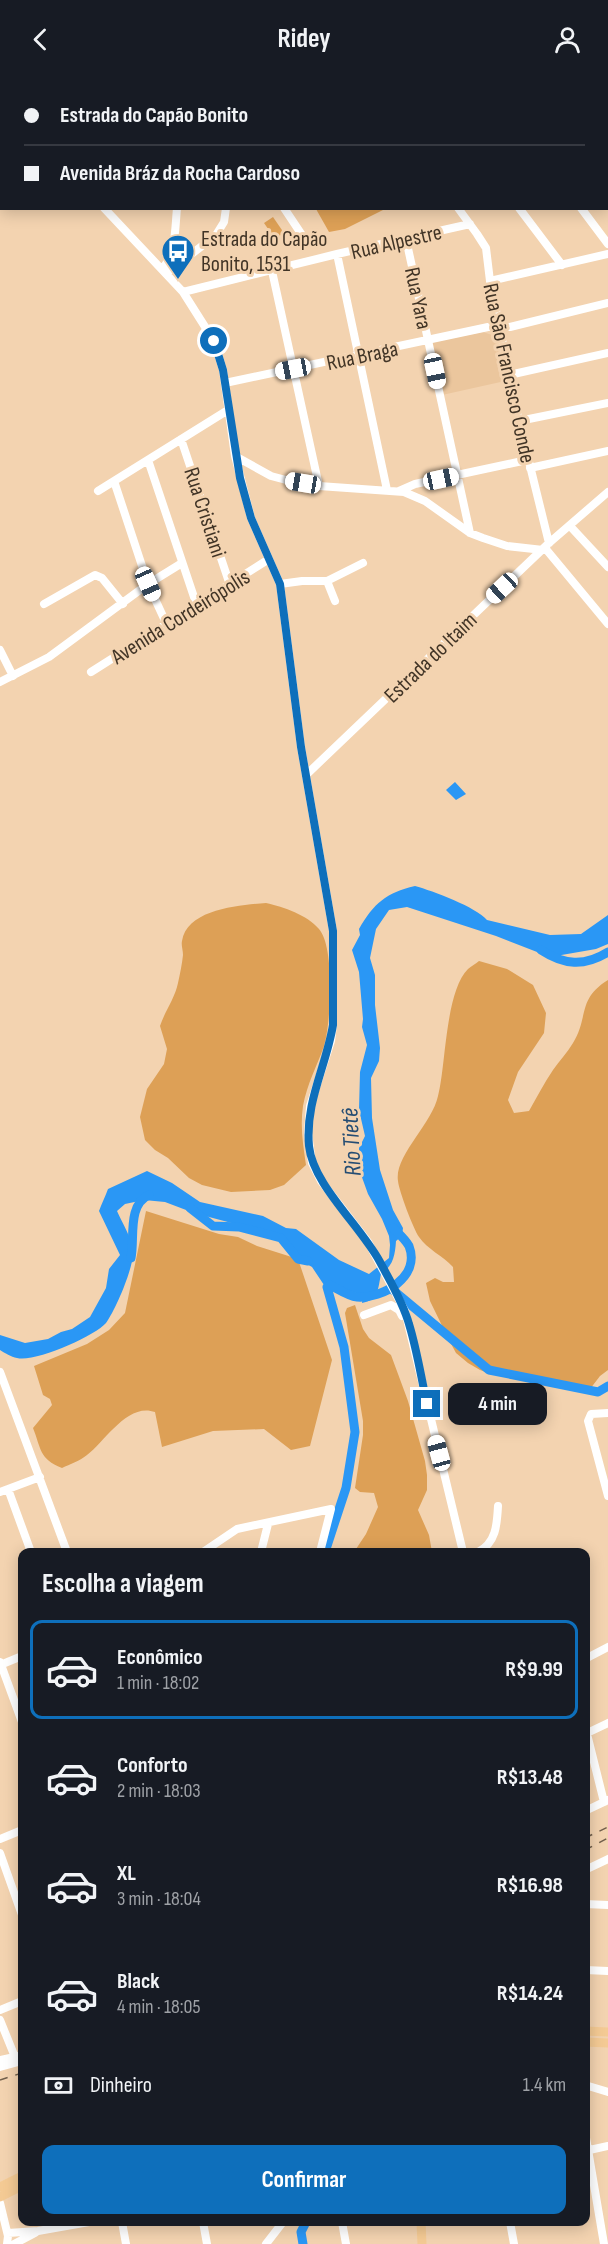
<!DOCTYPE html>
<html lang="pt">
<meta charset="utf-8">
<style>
body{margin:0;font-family:"Sofia Sans Condensed",sans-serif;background:#242831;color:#f1f3f6;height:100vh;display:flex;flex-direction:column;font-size:22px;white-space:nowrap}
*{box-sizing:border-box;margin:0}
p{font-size:20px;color:#9ea1a6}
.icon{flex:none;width:33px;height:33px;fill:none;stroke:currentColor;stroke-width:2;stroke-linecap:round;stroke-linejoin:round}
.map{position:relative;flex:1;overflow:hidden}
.panel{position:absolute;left:18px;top:1470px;width:572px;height:678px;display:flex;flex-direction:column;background:#171b24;border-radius:12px;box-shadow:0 3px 15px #0003}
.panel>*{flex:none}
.hud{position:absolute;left:0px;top:0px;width:609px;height:132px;box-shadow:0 3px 15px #0003;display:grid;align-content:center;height:132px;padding:0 24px;background:#171b24}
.end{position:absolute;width:27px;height:27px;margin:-14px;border:8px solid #0e6fbb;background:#fff;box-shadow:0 0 0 3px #fff}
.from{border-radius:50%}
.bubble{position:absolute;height:42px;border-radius:12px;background:#171b24;box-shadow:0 3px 15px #0003;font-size:20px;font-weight:700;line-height:42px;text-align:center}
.car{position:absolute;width:18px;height:36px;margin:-18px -9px;border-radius:8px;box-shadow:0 0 4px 2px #0007;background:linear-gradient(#fff 24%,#345 0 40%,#fff 0 76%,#345 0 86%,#fff 0)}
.hud b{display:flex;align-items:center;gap:21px;height:57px;font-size:22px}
.hud b+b{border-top:2px solid #363941}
.hud i{width:15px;height:15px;background:#f1f3f6}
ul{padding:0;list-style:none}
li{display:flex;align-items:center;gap:18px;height:99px;margin:0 12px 9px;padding:0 12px;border:3px solid transparent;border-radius:12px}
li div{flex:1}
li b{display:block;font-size:22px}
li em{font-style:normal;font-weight:700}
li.on{border-color:#0e6fbb}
li>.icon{width:54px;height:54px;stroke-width:1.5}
h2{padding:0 24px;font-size:27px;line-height:72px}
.pay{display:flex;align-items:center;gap:15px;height:66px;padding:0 24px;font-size:22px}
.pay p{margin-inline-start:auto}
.button{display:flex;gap:12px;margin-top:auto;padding:12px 24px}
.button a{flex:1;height:69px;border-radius:12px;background:#0e6fbb;color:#fff;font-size:24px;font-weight:700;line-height:69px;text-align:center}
header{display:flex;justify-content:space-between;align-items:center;height:78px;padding:0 24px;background:#171b24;font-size:27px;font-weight:700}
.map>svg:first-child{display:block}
.built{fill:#ebc69d}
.green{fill:#dda056}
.water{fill:#2a97f5}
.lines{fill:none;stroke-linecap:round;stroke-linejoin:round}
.river{stroke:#2a97f5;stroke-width:9}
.minor{stroke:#fff;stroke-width:8}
.major{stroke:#f4ca94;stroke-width:9}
.rail{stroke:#72604c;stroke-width:1.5;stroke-dasharray:8 8;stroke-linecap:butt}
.route{stroke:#0e6fbb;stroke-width:8}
.labels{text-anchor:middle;stroke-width:6;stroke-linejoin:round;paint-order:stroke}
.poi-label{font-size:22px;fill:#413426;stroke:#f3d3b0;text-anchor:start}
.street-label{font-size:22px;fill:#413426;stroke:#f3d3b0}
.water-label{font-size:24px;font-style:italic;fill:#254d73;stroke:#f3d3b0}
</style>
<header><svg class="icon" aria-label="back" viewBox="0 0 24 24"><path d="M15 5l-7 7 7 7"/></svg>Ridey<svg class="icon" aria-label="person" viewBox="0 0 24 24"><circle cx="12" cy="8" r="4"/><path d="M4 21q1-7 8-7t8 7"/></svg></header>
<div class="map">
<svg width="608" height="2166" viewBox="0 0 608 2166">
<rect width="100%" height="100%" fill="#f3d3b0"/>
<path class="built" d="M483,254L495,258L505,303L442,317L432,264Z"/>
<path class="green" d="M316,131L385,130V131L345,151L329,154Z
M273,139L284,155L275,161L264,145Z
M266,825C284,829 307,837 319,851C335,869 331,945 324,968C317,988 307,1006 303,1028C300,1048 303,1067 306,1087L284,1107L270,1112L231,1114L202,1107L189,1100L168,1080L155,1072L145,1062L140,1039L147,1011L164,986L167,971L160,948C165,933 175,920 178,905C180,896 182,886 183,877C183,872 181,867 182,863C187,831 240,827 266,825Z
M479,883L507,891L533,907L546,935L544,955L518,994L508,1022L514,1035L529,1033C537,1019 544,1005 553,992C559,983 567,975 573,965C589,939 577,921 608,902V1292L600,1298L587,1315L573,1309L544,1304L514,1296L494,1297L480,1292L468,1285L456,1275L449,1262L430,1223L426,1205L435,1200L443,1204H454L453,1189C443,1178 427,1171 419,1159C413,1150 399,1113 398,1103C394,1078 432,1046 438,1018C446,988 445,914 468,891C471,888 476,886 479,883Z
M146,1133L219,1156L238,1159L257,1168L298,1181L332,1282L310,1368L291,1372L264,1351L213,1353L162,1369L155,1334C128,1324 105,1363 87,1377C80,1383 70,1386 62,1390C39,1381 41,1370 33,1350L52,1327L50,1321L43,1317L34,1288L87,1266L109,1252L125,1235Z
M355,1227L363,1251L369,1260L391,1277L408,1323L425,1383L427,1397V1412L418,1432L429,1457L432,1474H354L366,1456L378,1429L374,1415L360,1414L355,1410L363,1357V1343L345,1235L347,1230Z"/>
<path class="water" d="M455,704L466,716L456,722L446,712Z
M415,808C433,813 476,829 487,842L550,857L581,856L608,837V866L596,871L550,879L496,858L407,829L389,832L376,851L370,880L375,897V927L380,970L379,983L371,1000L372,1040L380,1092L393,1132L403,1150L402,1158L396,1163C395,1178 393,1188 381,1196C378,1210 379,1222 362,1225L363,1218C352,1212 344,1212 332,1213L324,1207L312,1189L298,1181L290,1168L273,1156L194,1135L165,1124L144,1122L125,1126L117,1133C122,1145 134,1163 133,1176C132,1193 116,1231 106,1245C95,1258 34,1285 17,1280C11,1279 5,1275 0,1272V1257L25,1265L48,1261L61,1254L72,1251L90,1239L106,1210L109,1191L120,1177L99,1133C102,1125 105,1119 108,1111L147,1093L172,1105L200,1124L263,1138L286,1150L296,1151L339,1182L369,1196L389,1180L390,1167L389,1158L382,1141L368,1116L359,1091V1070L365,1058L359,1032L360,994L367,967L362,949L363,941L359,894L352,872L360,857L359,851C374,825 386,815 415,808Z"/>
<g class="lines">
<path class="river" d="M541,872C564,887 584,889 608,874
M190,1130L213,1148L239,1149L281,1160L298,1181L308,1183
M131,1180C135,1160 127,1127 149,1117
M330,1207C338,1211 348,1218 357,1219C382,1221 421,1199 409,1168C405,1161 399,1156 393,1150
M394,1213L489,1292L598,1314L608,1308
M325,1474L346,1410L355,1354L344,1269L327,1209
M303,2166L301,2154L306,2144"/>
<path class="minor" d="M162,0L163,2
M477,0L480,2
M595,0L598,2
M241,2L243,0
M608,18V17
M0,108H2
M104,130L183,214L214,263L223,292L235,378L271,398L286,402L319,408L404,414L425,423L470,455L483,460L507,468L543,472
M284,130L302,157
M458,130L477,156L486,170L490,203L519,343L549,465
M519,130L562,187
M581,130L608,166
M406,161L470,455
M337,176L387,412
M163,190C176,175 175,150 177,130
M272,193L319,408
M166,196L216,157L224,144L226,130
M490,203L608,176
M183,214L337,176L470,146
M509,297L608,275
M225,305L488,249H510L608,225
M519,343L608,325
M181,361L230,507
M235,378L251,440L280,506L301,669L333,853V947L331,963L310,1028L308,1055L312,1085L321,1103L368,1164L405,1233L463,1474
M148,382L197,528
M530,390L608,373
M114,403L148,506L167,547
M98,413L228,332
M399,413L415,406L527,382
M570,448L608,489
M545,470L608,546
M327,503L335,523
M280,506L302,503H327L363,485
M44,526L95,497L102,500L123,526
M0,572L13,598
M91,594L269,481
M0,604L49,579L148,506L182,485
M306,697L549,465L608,414
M364,1237L391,1227L399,1232L402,1238
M0,1294L67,1474
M608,1335L591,1336L588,1343L608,1418
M8,1411L31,1474
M0,1414L40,1399
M203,1474L237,1451L331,1431L320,1474
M261,1474L268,1446
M478,1474C496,1465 497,1447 498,1428
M585,1581L608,1569
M0,1584L22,1644
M0,1587L22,1578
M585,1648L604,1724
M585,1656L608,1645
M585,1733L608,1722
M0,1761L22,1752
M0,1775L22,1837
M585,1792L608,1781
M585,1826L608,1827
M585,1892L608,1893
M0,1932L22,1923
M0,1942L17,1984
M0,1982L19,1978
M0,1989L22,1983
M585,2007L608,2014
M585,2054L604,2166
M585,2073L608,2068
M0,2125L8,2158L7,2166
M122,2144L126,2166
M203,2144L207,2166
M342,2144L346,2166
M510,2144L514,2166
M8,2155L38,2153L89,2144
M14,2166L35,2155
M266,2166L283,2144"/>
<path class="major" d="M585,1953L608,1954
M585,1964L608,1965
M0,2109L22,2098
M0,2119L22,2108
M421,2144L422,2166"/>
<path class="rail" d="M585,1760L608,1749
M585,1772L608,1760
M0,2002L22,1995"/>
</g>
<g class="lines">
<path class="route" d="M214,263L223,292L240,400L251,440L280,506L301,669L333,853V947C326,989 305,1024 309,1068C313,1107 360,1147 380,1184C390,1203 403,1224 409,1246C417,1272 421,1299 427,1326"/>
</g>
<defs>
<symbol id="bus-pin" viewBox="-11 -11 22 30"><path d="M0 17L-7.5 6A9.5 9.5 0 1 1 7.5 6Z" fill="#0e6fbb" stroke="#f3d3b0"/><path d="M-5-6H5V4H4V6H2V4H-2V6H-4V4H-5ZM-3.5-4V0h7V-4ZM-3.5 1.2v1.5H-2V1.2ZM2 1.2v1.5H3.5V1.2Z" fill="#fff"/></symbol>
</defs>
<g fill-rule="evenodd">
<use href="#bus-pin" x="159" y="154" width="38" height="52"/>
</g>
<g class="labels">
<g class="poi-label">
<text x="201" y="168">Estrada do Capão<tspan x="201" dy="25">Bonito, 1531</tspan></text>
</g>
<g class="street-label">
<text transform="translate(396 163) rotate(-13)" y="8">Rua Alpestre</text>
<text transform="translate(419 220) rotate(78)" y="8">Rua Yara</text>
<text transform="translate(362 277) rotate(-12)" y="8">Rua Braga</text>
<text transform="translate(510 295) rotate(78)" y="8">Rua São Francisco Conde</text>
<text transform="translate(206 434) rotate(72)" y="8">Rua Cristiani</text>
<text transform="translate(180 538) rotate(-32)" y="8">Avenida Cordeirópolis</text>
<text transform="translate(430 579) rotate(-44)" y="8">Estrada do Itaim</text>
</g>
<g class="water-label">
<text transform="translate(351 1064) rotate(-93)" y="8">Rio Tietê</text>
</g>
</g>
</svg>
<i class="end from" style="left:214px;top:263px"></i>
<i class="end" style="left:427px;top:1326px"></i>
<div class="bubble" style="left:448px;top:1305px;width:99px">4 min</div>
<i class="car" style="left:293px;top:291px;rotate:259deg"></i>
<i class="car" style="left:435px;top:293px;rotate:168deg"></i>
<i class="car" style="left:441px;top:401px;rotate:78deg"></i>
<i class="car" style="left:303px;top:405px;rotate:280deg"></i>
<i class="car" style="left:148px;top:506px;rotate:156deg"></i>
<i class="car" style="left:502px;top:510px;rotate:227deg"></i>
<i class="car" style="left:439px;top:1375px;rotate:345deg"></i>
<div class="hud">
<b><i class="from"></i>Estrada do Capão Bonito</b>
<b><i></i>Avenida Bráz da Rocha Cardoso</b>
</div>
<section class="panel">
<h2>Escolha a viagem</h2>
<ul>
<li class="on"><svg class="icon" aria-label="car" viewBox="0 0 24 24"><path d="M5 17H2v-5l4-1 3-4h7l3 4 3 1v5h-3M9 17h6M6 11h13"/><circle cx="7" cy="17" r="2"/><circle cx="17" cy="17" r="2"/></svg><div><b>Econômico</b><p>1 min · 18:02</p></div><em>R$9.99</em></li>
<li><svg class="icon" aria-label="car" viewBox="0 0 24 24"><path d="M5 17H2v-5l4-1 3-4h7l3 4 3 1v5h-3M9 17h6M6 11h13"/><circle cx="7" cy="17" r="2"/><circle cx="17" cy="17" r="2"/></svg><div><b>Conforto</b><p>2 min · 18:03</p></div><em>R$13.48</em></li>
<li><svg class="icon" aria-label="car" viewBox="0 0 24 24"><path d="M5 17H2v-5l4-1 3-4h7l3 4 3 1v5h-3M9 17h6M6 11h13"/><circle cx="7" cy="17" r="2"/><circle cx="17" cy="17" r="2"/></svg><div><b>XL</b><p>3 min · 18:04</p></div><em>R$16.98</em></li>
<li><svg class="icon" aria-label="car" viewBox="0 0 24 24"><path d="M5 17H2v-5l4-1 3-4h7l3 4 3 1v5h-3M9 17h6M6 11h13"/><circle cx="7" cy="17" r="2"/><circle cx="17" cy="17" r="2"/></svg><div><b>Black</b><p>4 min · 18:05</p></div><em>R$14.24</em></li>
</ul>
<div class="pay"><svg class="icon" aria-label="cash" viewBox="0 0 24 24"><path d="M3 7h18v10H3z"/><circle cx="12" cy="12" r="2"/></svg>Dinheiro<p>1.4 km</p></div>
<div class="button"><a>Confirmar</a></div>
</section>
</div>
